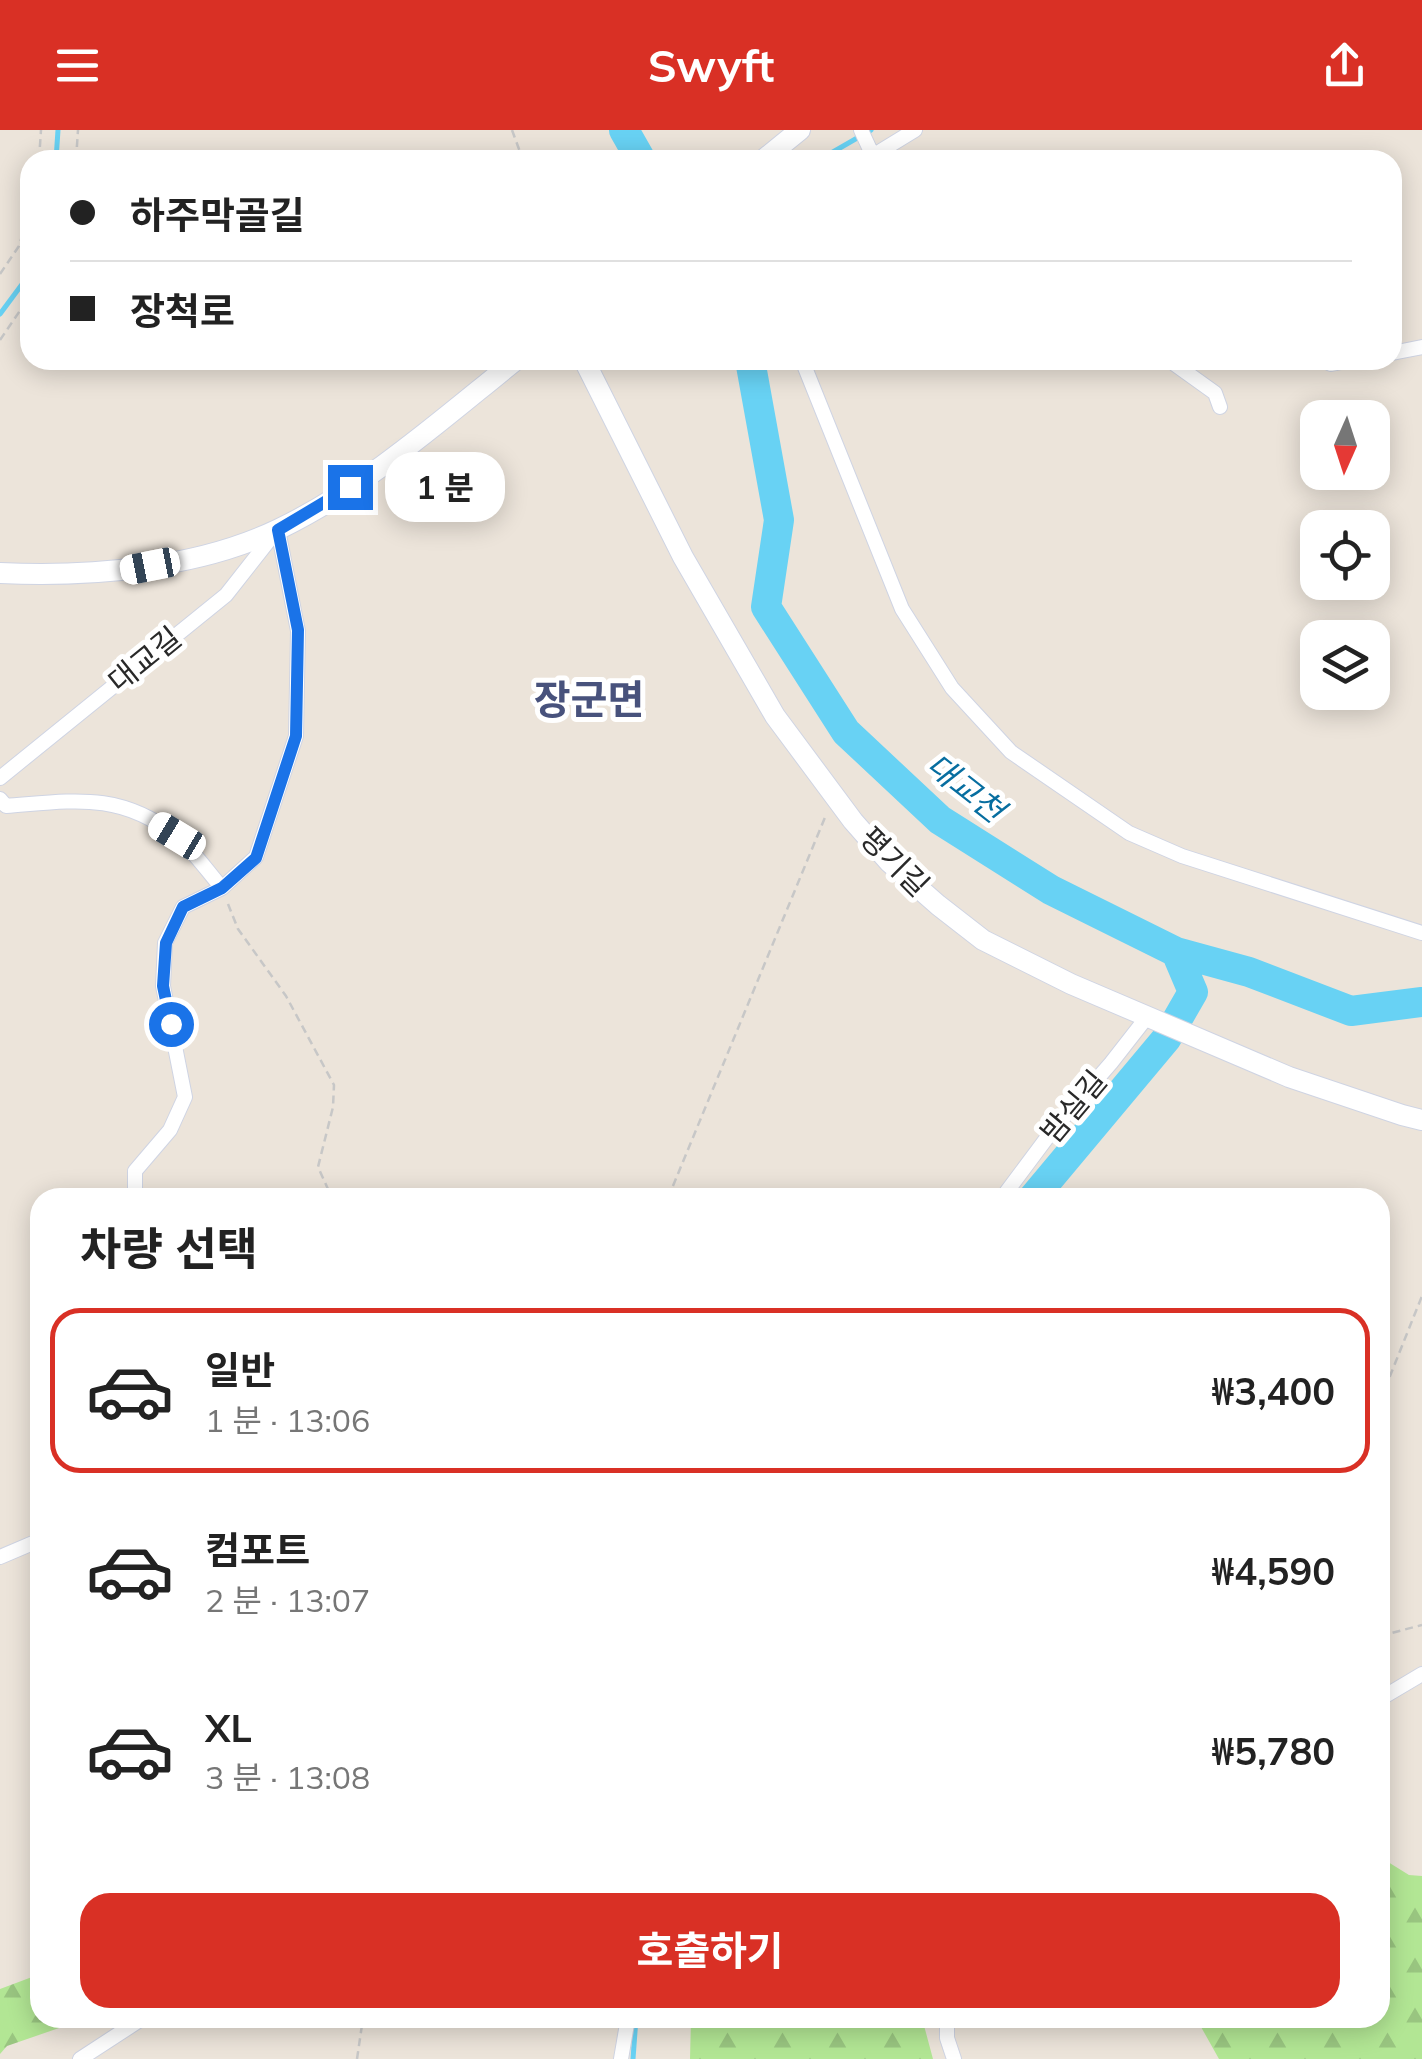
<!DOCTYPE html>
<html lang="ko">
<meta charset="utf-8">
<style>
body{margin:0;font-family:Mulish,"Noto Sans KR",sans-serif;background:#f6f6f6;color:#222;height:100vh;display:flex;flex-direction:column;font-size:38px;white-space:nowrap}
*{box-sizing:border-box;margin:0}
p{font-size:32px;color:#767676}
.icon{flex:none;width:55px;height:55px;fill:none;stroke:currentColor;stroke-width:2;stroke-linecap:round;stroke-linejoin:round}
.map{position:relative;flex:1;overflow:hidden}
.side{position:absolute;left:30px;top:1058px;width:1360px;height:840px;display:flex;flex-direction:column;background:#fff;border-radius:30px;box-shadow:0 5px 25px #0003}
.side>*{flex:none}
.guide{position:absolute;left:20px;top:20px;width:1382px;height:220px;border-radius:30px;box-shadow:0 5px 25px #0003;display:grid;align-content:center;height:220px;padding:0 50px;background:#fff}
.needle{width:65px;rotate:183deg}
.fabs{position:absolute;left:1300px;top:270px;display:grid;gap:20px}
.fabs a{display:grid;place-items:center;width:90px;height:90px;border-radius:20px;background:#fff;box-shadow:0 5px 25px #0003;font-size:50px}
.end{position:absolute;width:45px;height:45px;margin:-22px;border:12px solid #1a73e8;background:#fff;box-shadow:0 0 0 5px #fff}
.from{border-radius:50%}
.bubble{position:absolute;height:70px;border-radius:30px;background:#fff;box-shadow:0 5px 25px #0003;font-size:32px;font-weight:700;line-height:70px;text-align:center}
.car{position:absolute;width:30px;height:60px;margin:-30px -15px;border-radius:12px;box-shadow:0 0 8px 2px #0007;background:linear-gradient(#fff 24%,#345 0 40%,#fff 0 76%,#345 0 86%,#fff 0)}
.guide b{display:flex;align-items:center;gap:35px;height:95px;font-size:38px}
.guide b+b{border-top:2px solid #e0e0e0}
.guide i{width:25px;height:25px;background:#222}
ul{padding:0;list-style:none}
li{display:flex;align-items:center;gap:30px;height:165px;margin:0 20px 15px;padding:0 30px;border:5px solid transparent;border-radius:30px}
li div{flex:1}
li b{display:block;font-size:38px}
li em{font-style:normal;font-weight:700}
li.on{border-color:#d93025}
li>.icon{width:90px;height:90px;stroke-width:1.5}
h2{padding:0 50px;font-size:45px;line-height:120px}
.action{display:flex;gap:20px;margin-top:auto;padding:20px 50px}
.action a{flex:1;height:115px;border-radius:30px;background:#d93025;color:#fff;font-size:40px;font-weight:700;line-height:115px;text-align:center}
header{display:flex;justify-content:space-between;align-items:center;height:130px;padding:0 50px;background:#d93025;color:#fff;font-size:45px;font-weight:700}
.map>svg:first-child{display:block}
.forest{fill:url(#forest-firs)}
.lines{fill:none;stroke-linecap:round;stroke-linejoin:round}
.stream{stroke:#68d2f4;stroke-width:5}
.river{stroke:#68d2f4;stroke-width:30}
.street-casing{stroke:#cfd4e3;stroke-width:16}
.secondary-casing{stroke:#cfd4e3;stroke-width:22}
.path{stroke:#c7c7c7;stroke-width:2.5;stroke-dasharray:8 5;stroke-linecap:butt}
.street{stroke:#fff;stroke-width:14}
.secondary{stroke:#fff;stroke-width:20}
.route{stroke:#1a73e8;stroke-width:12}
.labels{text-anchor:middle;stroke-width:10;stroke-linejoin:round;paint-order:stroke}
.street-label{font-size:30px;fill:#292929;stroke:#fff}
.water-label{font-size:32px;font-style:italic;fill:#076ea0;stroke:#fff}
.district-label{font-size:40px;font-weight:bold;fill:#48527c;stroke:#fff}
</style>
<header><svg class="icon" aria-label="menu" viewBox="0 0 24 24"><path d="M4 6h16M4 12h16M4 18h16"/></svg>Swyft<svg class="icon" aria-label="share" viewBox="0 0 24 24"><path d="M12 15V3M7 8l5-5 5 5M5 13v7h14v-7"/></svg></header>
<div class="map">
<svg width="1422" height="1929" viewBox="0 0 1422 1929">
<defs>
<pattern id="forest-firs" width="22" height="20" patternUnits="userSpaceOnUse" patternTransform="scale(2.5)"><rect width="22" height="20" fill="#b2e694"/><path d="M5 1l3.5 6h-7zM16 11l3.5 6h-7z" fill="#99c580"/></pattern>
</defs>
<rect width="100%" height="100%" fill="#ece4da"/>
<path class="forest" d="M1380,1727L1409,1745L1422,1746V1929H1219L1196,1888H1380Z
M40,1844V1888H88L7,1916L0,1924V1859Z
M691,1888H922L933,1929H690Z"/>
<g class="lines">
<path class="stream" d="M56,30L58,0
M819,30L871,0
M0,184L23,153L30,137
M633,1929L636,1888"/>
<path class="river" d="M624,0L641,30
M750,230L779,390L766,477L846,602L940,690L1051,760L1176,822L1249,842L1351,881L1422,872
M1033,1068L1166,909L1193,862L1176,822"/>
<defs>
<path id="street" d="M861,0L872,24L878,30
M866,30L915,0
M1392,223L1422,217
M802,230L902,479L952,558L1011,622L1129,703L1182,726L1422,803
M1169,230L1215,263L1220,277
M1322,230L1331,234L1352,230
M0,648L226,465L274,404
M0,669L6,676C72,671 120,661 176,706C193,720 208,742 222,758L183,777L165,813L163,856L185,967L170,1000L135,1041V1068
M222,758L256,727L296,606L298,501L278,400
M1002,1068L1052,1001L1111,933L1147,887
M0,1427L40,1410
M1380,1569L1422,1544
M947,1888V1908L954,1929
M80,1929L143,1888
M621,1929L628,1888"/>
<path id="secondary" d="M763,30L800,0
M584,230L683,427L775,586L853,691L889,732L938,775L983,810L1071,854L1289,947L1402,985L1422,990
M0,443C90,447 196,439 279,399C366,357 441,290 516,230"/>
</defs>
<use href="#street" class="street-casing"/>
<use href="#secondary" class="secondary-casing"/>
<path class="path" d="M512,0L523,30
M39,30L41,0
M76,30L78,0
M0,144L19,116L30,79
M0,210L30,166
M228,774L238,799L286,866L334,955L333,977L318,1037L332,1068
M668,1068L826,685
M1380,1271L1422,1166
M1380,1506L1422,1495
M357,1929L363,1888"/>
<use href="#street" class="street"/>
<use href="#secondary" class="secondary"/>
</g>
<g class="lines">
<path class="route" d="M171,894L163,856L166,813L183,777L222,758L256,728L296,606L298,500L278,400L350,357"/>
</g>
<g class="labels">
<g class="street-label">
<text transform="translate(145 530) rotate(-39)" y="10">대교길</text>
<text transform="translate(894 732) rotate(45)" y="10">평기길</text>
<text transform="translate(1074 977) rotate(-50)" y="10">밤실길</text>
</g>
<g class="water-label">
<text transform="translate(965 658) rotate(38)" y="11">대교천</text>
</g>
<g class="district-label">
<text x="589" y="584">장군면</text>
</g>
</g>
</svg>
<div class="fabs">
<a><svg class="needle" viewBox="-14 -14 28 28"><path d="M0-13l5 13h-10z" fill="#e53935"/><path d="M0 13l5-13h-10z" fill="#767676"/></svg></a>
<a><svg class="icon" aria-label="locate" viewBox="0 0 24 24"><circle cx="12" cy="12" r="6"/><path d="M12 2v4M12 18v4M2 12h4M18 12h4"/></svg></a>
<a><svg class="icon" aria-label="layers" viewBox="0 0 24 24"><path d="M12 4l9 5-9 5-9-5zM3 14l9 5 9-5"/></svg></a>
</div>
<i class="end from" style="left:171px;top:894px"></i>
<i class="end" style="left:350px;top:357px"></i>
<div class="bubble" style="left:385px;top:322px;width:120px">1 분</div>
<i class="car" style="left:150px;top:436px;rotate:259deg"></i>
<i class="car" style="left:177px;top:706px;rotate:301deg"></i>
<div class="guide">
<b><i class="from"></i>하주막골길</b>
<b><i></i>장척로</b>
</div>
<section class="side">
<h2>차량 선택</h2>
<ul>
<li class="on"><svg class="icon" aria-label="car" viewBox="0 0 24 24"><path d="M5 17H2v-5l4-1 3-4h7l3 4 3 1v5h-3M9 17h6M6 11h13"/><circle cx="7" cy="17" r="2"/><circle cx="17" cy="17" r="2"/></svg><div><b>일반</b><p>1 분 · 13:06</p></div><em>₩3,400</em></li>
<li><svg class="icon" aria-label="car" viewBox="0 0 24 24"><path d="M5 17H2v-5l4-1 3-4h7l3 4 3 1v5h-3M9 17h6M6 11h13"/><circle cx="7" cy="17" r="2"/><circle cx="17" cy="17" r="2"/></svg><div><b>컴포트</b><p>2 분 · 13:07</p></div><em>₩4,590</em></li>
<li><svg class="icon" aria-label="car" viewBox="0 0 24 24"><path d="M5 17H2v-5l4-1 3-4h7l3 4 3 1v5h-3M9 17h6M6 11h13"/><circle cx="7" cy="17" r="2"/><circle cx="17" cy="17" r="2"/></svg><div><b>XL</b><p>3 분 · 13:08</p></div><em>₩5,780</em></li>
</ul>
<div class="action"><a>호출하기</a></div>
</section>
</div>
